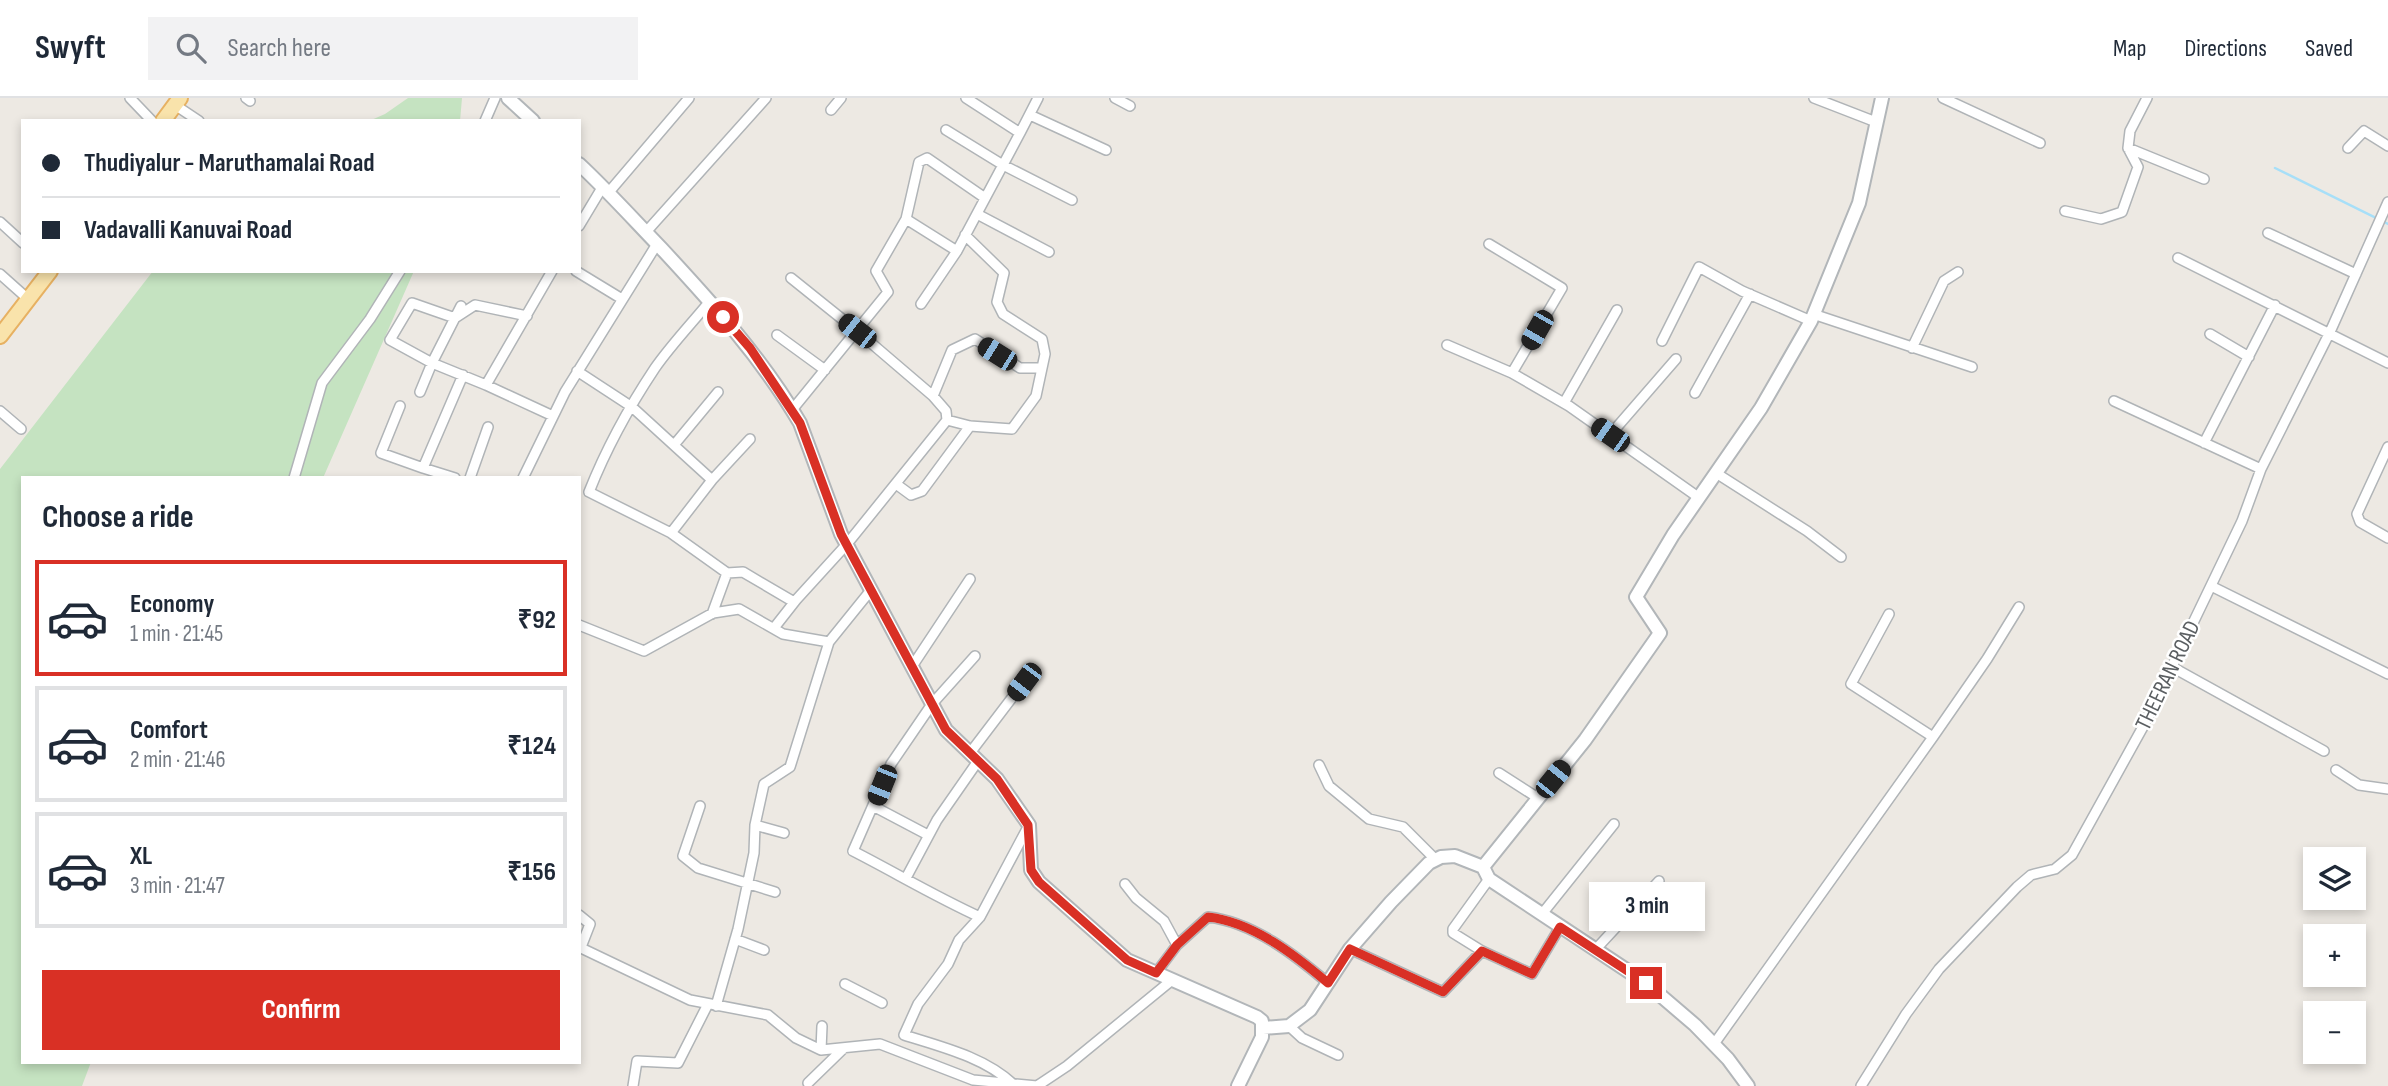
<!DOCTYPE html>
<meta charset="utf-8">
<style>
body{margin:0;font-family:"Sofia Sans Condensed",sans-serif;background:#f2f2f3;color:#1f2937;height:100vh;display:flex;flex-direction:column;font-size:26px;white-space:nowrap}
*{box-sizing:border-box;margin:0}
p{font-size:23px;color:#747a83}
.icon{flex:none;width:38px;height:38px;fill:none;stroke:currentColor;stroke-width:2;stroke-linecap:round;stroke-linejoin:round}
.map{position:relative;flex:1;overflow:hidden}
.sheet{position:absolute;left:21px;top:378px;width:560px;height:588px;display:flex;flex-direction:column;background:#fff;border-radius:0px;box-shadow:0 4px 10px #0003}
.sheet>*{flex:none}
.banner{position:absolute;left:21px;top:21px;width:560px;height:154px;border-radius:0px;box-shadow:0 4px 10px #0003;display:grid;align-content:center;height:154px;padding:0 21px;background:#fff}
.controls{position:absolute;left:2303px;top:749px;display:grid;gap:14px}
.controls a{display:grid;place-items:center;width:63px;height:63px;border-radius:0px;background:#fff;box-shadow:0 4px 10px #0003;font-size:35px}
.end{position:absolute;width:32px;height:32px;margin:-16px;border:9px solid #d93025;background:#fff;box-shadow:0 0 0 4px #fff}
.from{border-radius:50%}
.bubble{position:absolute;height:49px;border-radius:0px;background:#fff;box-shadow:0 4px 10px #0003;font-size:23px;font-weight:700;line-height:49px;text-align:center}
.car{position:absolute;width:21px;height:42px;margin:-21px -10px;border-radius:9px;box-shadow:0 0 5px 2px #0007;background:linear-gradient(#222 24%,#8ab4d8 0 40%,#222 0 76%,#8ab4d8 0 86%,#222 0)}
.banner b{display:flex;align-items:center;gap:24px;height:66px;font-size:26px}
.banner b+b{border-top:2px solid #e0e1e3}
.banner i{width:18px;height:18px;background:#1f2937}
ul{padding:0;list-style:none}
li{display:flex;align-items:center;gap:21px;height:116px;margin:0 14px 10px;padding:0 7px;border:4px solid #e0e1e3;border-radius:0px}
li div{flex:1}
li b{display:block;font-size:26px}
li em{font-style:normal;font-weight:700}
li.active{border-color:#d93025}
li>.icon{width:63px;height:63px;stroke-width:1.5}
h2{padding:0 21px;font-size:32px;line-height:84px}
.action{display:flex;gap:14px;margin-top:auto;padding:14px 21px}
.action a{flex:1;height:80px;border-radius:0px;background:#d93025;color:#fff;font-size:28px;font-weight:700;line-height:80px;text-align:center}
header{display:flex;align-items:center;gap:42px;box-sizing:border-box;height:98px;padding:0 35px;background:#fff;border-bottom:2px solid #e0e1e3}
header strong{font-size:33px}
nav{display:flex;gap:38px;margin-inline-start:auto;font-size:24px}
.search{width:490px;height:63px;background:#f2f2f3;display:flex;align-items:center;gap:18px;box-sizing:border-box;padding:0 24px;border-radius:0px;color:#747a83;font-size:26px}
.map>svg:first-child{display:block}
.green{fill:#c5e3c1}
.lines{fill:none;stroke-linecap:round;stroke-linejoin:round}
.stream{stroke:#a7dff8;stroke-width:2.5}
.street-casing{stroke:#b0b4b7;stroke-width:12}
.secondary-casing{stroke:#b2b6b9;stroke-width:16}
.primary-casing{stroke:#e7b162;stroke-width:18}
.street{stroke:#fff;stroke-width:9}
.secondary{stroke:#fff;stroke-width:12}
.primary{stroke:#f9e3ab;stroke-width:14}
.route{stroke:#d93025;stroke-width:9}
.labels{text-anchor:middle;stroke-width:5;stroke-linejoin:round;paint-order:stroke}
.street-label{font-size:23px;fill:#5b5f62;stroke:#fff}
</style>
<header>
<strong>Swyft</strong>
<div class="search"><svg class="icon" aria-label="search" viewBox="0 0 24 24"><circle cx="10" cy="10" r="6"/><path d="M15 15l6 6"/></svg>Search here</div>
<nav><a>Map</a><a>Directions</a><a>Saved</a></nav>
</header>
<div class="map">
<svg width="2388" height="988" viewBox="0 0 2388 988">
<rect width="100%" height="100%" fill="#ede9e3"/>
<path class="green" d="M408,0H462L460,23H369L385,16Z
M153,173H414L323,380H23V964H91L82,988H0V371Z"/>
<g class="lines">
<path class="stream" d="M2275,70L2388,126"/>
<defs>
<path id="street" d="M130,0L152,23
M246,0L250,3
M966,0L1020,35L1038,0
M1115,0L1130,8
M1814,0L1876,24
M1943,0L2040,45
M2147,0L2130,33L2128,50L2204,81
M175,7L199,23
M831,12L841,0
M1030,17L1106,52
M485,23L495,0
M946,32L1003,67L1072,102
M2348,50L2364,33L2388,48
M609,94L689,0
M2065,113L2101,121L2122,114L2138,69L2128,50
M977,116L1049,154
M906,121L957,153
M0,124L23,145
M579,128L603,88
M646,134L766,0
M2268,135L2356,176
M1489,146L1562,190L1512,275
M2178,160L2388,265
M576,173L622,201
M0,176L28,201
M921,206L957,153L1020,35
M461,208L432,265L486,287L552,173
M1813,216L1972,269
M2210,236L2249,259
M777,237L825,272
M1662,243L1699,169L1742,193L1811,223
M1447,247L1512,275L1569,308L1698,399
M1912,250L1944,183L1958,174
M577,273L632,309L712,382L671,435L589,394C606,351 629,309 655,270C671,247 692,225 710,203
M486,287L553,318
M420,294L432,265L390,242L412,205L455,220L475,207L527,218
M1695,295L1750,196
M933,298L952,252L975,241L1020,270H1042
M2114,303L2261,371
M1564,305L1617,212
M400,308L381,355L423,370L463,277
M792,312L888,194L876,173L906,121L919,64L927,60L985,100
M0,313L21,331
M947,322L970,328L1012,331L1036,298L1045,256L1042,241L1003,216L997,204L1004,175L965,137
M1610,337L1676,261
M2204,345L2275,207
M674,347L718,294
M2388,349L2357,416L2360,424L2388,440
M423,370L455,380
M1716,375L1807,433L1841,459
M294,380L322,285L370,221L400,173
M470,380L488,329
M523,380L565,294L657,146
M712,382L750,341
M896,386L911,397L922,393L970,328
M671,435L727,475L743,474L794,504
M2211,488L2388,576
M712,516L727,475
M1889,516L1851,586L1933,639
M579,527L644,553L713,515L739,511L783,536L829,544
M774,530L796,502L847,446L947,322L946,313L933,298L857,233L791,180
M975,558L932,606L891,666L853,753C896,775 936,799 980,819
M913,567L970,481
M2172,569L2324,653
M970,655L1024,584
M1319,667L1329,688L1369,721L1403,729L1436,762
M2336,672L2359,687L2388,691
M1499,675L1538,700
M700,708L683,758L698,770L775,794
M873,708L928,737
M755,727L784,735
M906,780L937,722L978,663
M1489,781L1453,831V835L1482,853L1532,876L1560,829
M1125,786L1136,800L1164,823L1177,847
M1542,816L1614,726
M579,817L590,826L581,849
M735,841L764,852
M579,849L690,902L768,917L796,940L821,952L880,946L973,982L1037,988L1067,968L1172,882
M1350,851L1443,894L1482,853
M1595,852L1659,783
M1156,875L1177,847L1208,819C1253,824 1295,857 1328,885
M845,886L882,905
M716,908L738,831L754,755L755,727L764,686L790,669L829,544L871,492
M1289,928L1302,940L1338,957
M1714,946L1933,639L1987,561L2019,509
M821,952L822,928
M808,985L844,950
M1013,986C984,959 942,949 904,937L918,906L948,866L959,842L980,819L1029,727
M633,988L637,963L678,965L708,906
M1861,988L1906,916L1939,871L2017,789L2031,777L2055,771L2072,757L2144,627L2242,423L2261,371L2330,234L2388,104"/>
<path id="secondary" d="M508,0L533,23
M579,66C608,93 634,122 661,150C712,205 762,260 800,325L841,436L946,632L997,681L1029,727L1031,772L1039,784L1127,862L1257,919L1262,923V939L1238,988
M1483,769L1585,642L1660,535L1636,499L1673,437L1761,310L1811,223L1859,105L1882,0
M1483,769L1489,781L1646,885L1695,927L1728,961L1748,988
M1263,930L1289,928L1310,912L1350,851L1391,804L1429,765L1441,759L1455,758L1483,769"/>
<path id="primary" d="M163,23L180,0
M0,238L50,173"/>
</defs>
<use href="#street" class="street-casing"/>
<use href="#secondary" class="secondary-casing"/>
<use href="#primary" class="primary-casing"/>
<use href="#street" class="street"/>
<use href="#secondary" class="secondary"/>
<use href="#primary" class="primary"/>
</g>
<g class="lines">
<path class="route" d="M723,219L750,250L800,325L841,436L946,632L997,681L1028,727L1031,772L1039,784L1127,862L1156,875L1177,847L1208,819C1253,824 1295,857 1328,885L1350,851L1443,894L1482,853L1532,876L1560,829L1646,885"/>
</g>
<g class="labels">
<g class="street-label">
<text transform="translate(2167 577) rotate(-64)" y="8">THEERAN ROAD</text>
</g>
</g>
</svg>
<div class="controls">
<a><svg class="icon" aria-label="layers" viewBox="0 0 24 24"><path d="M12 4l9 5-9 5-9-5zM3 14l9 5 9-5"/></svg></a>
<a>+</a>
<a>−</a>
</div>
<i class="end from" style="left:723px;top:219px"></i>
<i class="end" style="left:1646px;top:885px"></i>
<div class="bubble" style="left:1589px;top:784px;width:116px">3 min</div>
<i class="car" style="left:1537px;top:232px;rotate:210deg"></i>
<i class="car" style="left:857px;top:233px;rotate:308deg"></i>
<i class="car" style="left:997px;top:256px;rotate:302deg"></i>
<i class="car" style="left:1610px;top:337px;rotate:305deg"></i>
<i class="car" style="left:1024px;top:584px;rotate:217deg"></i>
<i class="car" style="left:1553px;top:681px;rotate:39deg"></i>
<i class="car" style="left:882px;top:687px;rotate:202deg"></i>
<div class="banner">
<b><i class="from"></i>Thudiyalur - Maruthamalai Road</b>
<b><i></i>Vadavalli Kanuvai Road</b>
</div>
<section class="sheet">
<h2>Choose a ride</h2>
<ul>
<li class="active"><svg class="icon" aria-label="car" viewBox="0 0 24 24"><path d="M5 17H2v-5l4-1 3-4h7l3 4 3 1v5h-3M9 17h6M6 11h13"/><circle cx="7" cy="17" r="2"/><circle cx="17" cy="17" r="2"/></svg><div><b>Economy</b><p>1 min · 21:45</p></div><em>₹92</em></li>
<li><svg class="icon" aria-label="car" viewBox="0 0 24 24"><path d="M5 17H2v-5l4-1 3-4h7l3 4 3 1v5h-3M9 17h6M6 11h13"/><circle cx="7" cy="17" r="2"/><circle cx="17" cy="17" r="2"/></svg><div><b>Comfort</b><p>2 min · 21:46</p></div><em>₹124</em></li>
<li><svg class="icon" aria-label="car" viewBox="0 0 24 24"><path d="M5 17H2v-5l4-1 3-4h7l3 4 3 1v5h-3M9 17h6M6 11h13"/><circle cx="7" cy="17" r="2"/><circle cx="17" cy="17" r="2"/></svg><div><b>XL</b><p>3 min · 21:47</p></div><em>₹156</em></li>
</ul>
<div class="action"><a>Confirm</a></div>
</section>
</div>
